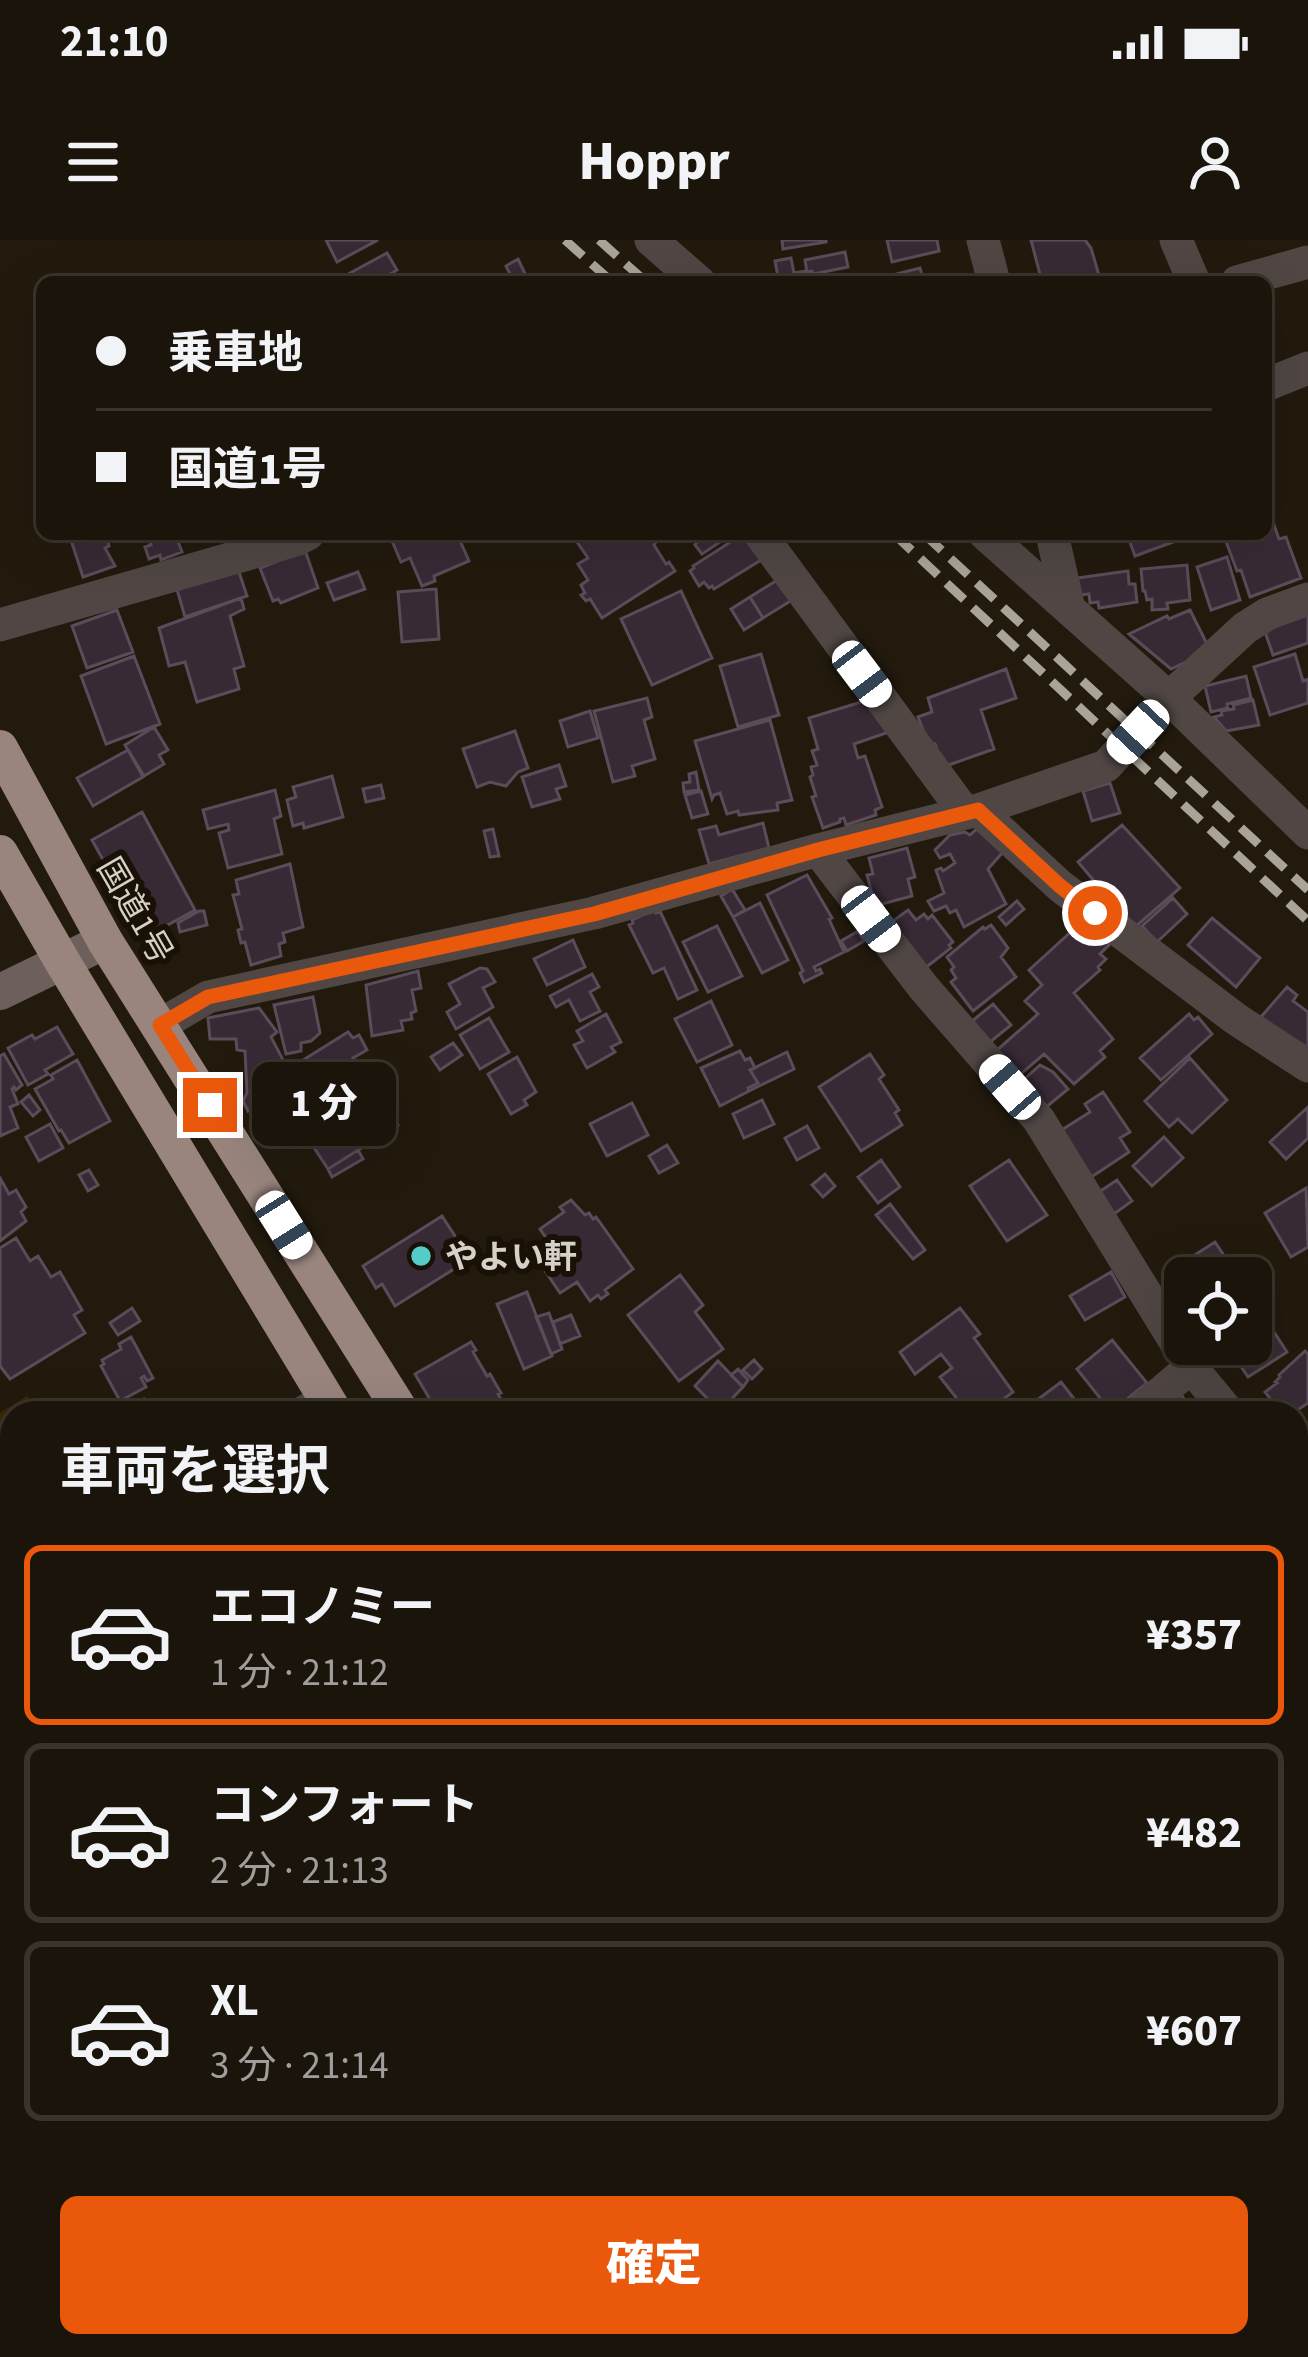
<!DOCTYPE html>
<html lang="ja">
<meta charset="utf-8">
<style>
body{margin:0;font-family:"Source Sans 3","Noto Sans JP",sans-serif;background:#272118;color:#f1f3f6;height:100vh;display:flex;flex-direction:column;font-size:45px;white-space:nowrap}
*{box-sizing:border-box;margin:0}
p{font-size:39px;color:#9f9e9c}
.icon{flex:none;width:66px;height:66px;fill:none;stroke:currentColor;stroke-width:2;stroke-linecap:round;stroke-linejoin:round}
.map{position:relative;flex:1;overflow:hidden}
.side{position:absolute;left:0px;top:1161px;width:1308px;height:957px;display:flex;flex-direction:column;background:#1a140a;border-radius:36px 36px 0 0;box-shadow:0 12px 48px #0002,0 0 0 3px #38332b}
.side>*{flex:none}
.top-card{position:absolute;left:36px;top:36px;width:1236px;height:264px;border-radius:18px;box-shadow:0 12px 48px #0002,0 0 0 3px #38332b;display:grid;align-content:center;height:264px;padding:0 60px;background:#1a140a}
.buttons{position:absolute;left:1164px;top:1017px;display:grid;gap:24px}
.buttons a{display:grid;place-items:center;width:108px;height:108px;border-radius:18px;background:#1a140a;box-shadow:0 12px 48px #0002,0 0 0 3px #38332b;font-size:60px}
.end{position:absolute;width:54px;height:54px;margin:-27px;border:15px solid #ea580c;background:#fff;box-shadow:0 0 0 6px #fff}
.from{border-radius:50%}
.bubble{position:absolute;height:84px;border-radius:18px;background:#1a140a;box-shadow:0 12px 48px #0002,0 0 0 3px #38332b;font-size:39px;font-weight:800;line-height:84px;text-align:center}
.car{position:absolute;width:36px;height:72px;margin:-36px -18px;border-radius:15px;box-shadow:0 0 9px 3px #0007;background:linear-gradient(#fff 24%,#345 0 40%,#fff 0 76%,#345 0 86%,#fff 0)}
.top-card b{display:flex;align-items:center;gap:42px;height:114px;font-size:45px}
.top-card b+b{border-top:3px solid #38332b}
.top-card i{width:30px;height:30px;background:#f1f3f6}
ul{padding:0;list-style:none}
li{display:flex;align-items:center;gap:36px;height:180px;margin:0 24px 18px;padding:0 36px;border:6px solid #38332b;border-radius:18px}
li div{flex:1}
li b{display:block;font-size:45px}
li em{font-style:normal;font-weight:800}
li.on{border-color:#ea580c}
li>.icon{width:108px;height:108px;stroke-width:1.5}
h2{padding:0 60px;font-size:54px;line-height:144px}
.primary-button{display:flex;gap:24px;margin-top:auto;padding:24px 60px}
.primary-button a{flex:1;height:138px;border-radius:18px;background:#ea580c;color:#fff;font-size:48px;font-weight:800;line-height:138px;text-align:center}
.status{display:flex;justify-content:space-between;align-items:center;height:84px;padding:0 60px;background:#1a140a;direction:ltr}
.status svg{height:33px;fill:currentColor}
header{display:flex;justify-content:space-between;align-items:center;height:156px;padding:0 60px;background:#1a140a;font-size:54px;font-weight:800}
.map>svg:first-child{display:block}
.green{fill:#3d2801}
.building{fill:#372a35;stroke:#5a4c58;stroke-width:3}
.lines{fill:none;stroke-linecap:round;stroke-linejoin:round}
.street{stroke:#504745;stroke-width:33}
.secondary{stroke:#6d605c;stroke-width:36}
.highway{stroke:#99857e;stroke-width:36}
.rail{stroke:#a9a399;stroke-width:9;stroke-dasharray:24 12;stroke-linecap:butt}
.route{stroke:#ea580c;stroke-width:15}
.poi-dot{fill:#54cdc8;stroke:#191105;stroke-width:4.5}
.labels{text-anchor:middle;stroke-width:12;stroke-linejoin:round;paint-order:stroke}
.street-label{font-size:33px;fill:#d6d1c8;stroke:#191105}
.poi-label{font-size:33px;font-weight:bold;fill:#d6d1c8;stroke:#191105;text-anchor:start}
</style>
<div class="status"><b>21:10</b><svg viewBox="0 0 49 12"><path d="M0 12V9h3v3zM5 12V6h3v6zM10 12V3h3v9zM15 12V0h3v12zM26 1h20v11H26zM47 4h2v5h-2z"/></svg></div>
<header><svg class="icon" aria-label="menu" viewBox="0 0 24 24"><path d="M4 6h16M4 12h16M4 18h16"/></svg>Hoppr<svg class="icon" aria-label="person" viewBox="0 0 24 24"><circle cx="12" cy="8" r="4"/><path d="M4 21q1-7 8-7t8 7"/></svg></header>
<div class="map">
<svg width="1308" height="2117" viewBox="0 0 1308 2117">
<rect width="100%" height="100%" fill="#221a0d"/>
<path class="green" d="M27,1156L38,1173H12V1217L0,1222V1173Z"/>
<path class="building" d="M326,0H378L337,22Z
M782,0H826V2L783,9Z
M887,0H937L939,11L892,22Z
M1031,0H1085L1091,8L1101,42H1042Z
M845,12L848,27L813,34L812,31L807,32L805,20Z
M387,13L397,30L377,42H355L350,33Z
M791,18L794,33L806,31L808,42H773L772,38L778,37L775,21Z
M518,19L529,42H500L511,36L506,26Z
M920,28L924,42H885L884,37Z
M1273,282L1279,299L1286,297L1301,338L1250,357L1241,330L1237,331L1225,299L1239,294H1266V285Z
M80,294H106L109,306L105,308L115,326L83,337L70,297Z
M147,294H175L182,312L161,320L160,315L149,319L145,307L151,305Z
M389,294H457L469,321L434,336L435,341L422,346L410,318L401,322Z
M589,294H651L656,302L654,305L666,324L669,322L675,331L602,378L590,359L586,361L581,355L585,353L581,345L588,340L578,324L588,318L577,302Z
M696,294H732L702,314L695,305L699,299Z
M743,294L761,320L714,349L712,346L709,348L704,342L699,346L690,331L694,328L693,326Z
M1127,294H1170L1173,302L1135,316Z
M305,310L318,348L281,363L278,359L273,361L260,328Z
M1227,317L1240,360L1211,370L1197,327Z
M1187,325L1190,360L1167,363L1168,369L1152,370V359L1147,360L1145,351H1143L1141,329Z
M237,326L247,356L185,377L176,346Z
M1128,331L1129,344H1135L1137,362L1099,368L1098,362L1090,363L1089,354L1079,355L1077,338Z
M358,332L365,349L334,360L327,343Z
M779,339L792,360L763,378L750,357Z
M436,349L439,399L402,402L398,352Z
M681,351L712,418L652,445L621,379Z
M750,357L763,378L744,390L731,369Z
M241,358L244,369L230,376L244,426L234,429L239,449L197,462L185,422L169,426L159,388Z
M117,370L133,412L87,428L72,386Z
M1190,370L1207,404L1190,420L1171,429L1129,394L1167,376L1169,379Z
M1308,374V403L1273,415L1264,389Z
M761,414L779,475L738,487L720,426Z
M1295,414L1303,441L1308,439V463L1270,475L1254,427Z
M134,416L160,484L106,504L81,436Z
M1006,429L1016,458L981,470L994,509L943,527L935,504L929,505L918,477L932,472L928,458Z
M1246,436L1251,458L1227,464L1228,468L1211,472L1205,446Z
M647,458L652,477L644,480L655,519L632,526L635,536L613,542L594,471Z
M874,458L892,491L854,504L858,518L865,516L882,567L875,570L876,575L846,585L844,578L840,579V582L823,588L812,557L816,556L810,537L813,535L811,527L817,525L812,511L818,509L809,478Z
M1253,460L1259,485L1226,491L1214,477L1222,475L1221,471L1234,469L1233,465Z
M590,471L598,498L568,507L560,481Z
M770,480L792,560L777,563L778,570L739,575L738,571L727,574L720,553L714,555L712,559L695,501Z
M154,487L168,510L159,515L164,524L144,536L125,505Z
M515,491L528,528L518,532L506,546L490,542L477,547L463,509Z
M128,510L143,537L93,566L77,538Z
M559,525L566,546L556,549L560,559L532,567L522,537Z
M696,532L699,550L684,552L683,543L690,542L689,534Z
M332,536L343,577L304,588L303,583L293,586L287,560L296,557L293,547Z
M1110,543L1120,573L1092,581L1083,551Z
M381,545L384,558L366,562L363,549Z
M275,550L281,576L274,579L282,614L228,628L219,593L229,590L228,584L208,589L203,570Z
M701,551L708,574L692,578L685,555Z
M142,572L195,670L146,697L92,600Z
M763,583L769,608L709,624L699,590L716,586L719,595Z
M1122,585L1180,648L1134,688L1078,622Z
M978,588L1003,612L988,629L1006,664L964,687L956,670L950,673L946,666L934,671L928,661L944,653L936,630L941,628L943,631L955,623L950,614L940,618L935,610L950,595L965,592L970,595Z
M493,589L499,616L490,617L484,591Z
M907,608L915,637L908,639L912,656L875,666L867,635L873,634L869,618Z
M290,624L303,687L283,693L285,702L279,704L281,716L251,725L245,702L241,703L238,690L242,689L233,655L239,654L236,640Z
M807,635L832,678L829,679L844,712L814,727L816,731L820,729L822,733L804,742L800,733L803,731L767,655Z
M732,649L745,670L733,677L721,656Z
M1173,658L1187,674L1157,702L1142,686Z
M1017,661L1024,669L1006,685L999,677Z
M760,663L788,720L762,733L733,677Z
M654,670L656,673L660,671L697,750L678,759L664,728L653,733L629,685L633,683L632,680Z
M908,670L916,680L924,674L928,679L932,675L953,702L949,705L951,708L920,732L889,684Z
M199,671H204L207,685L180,692L178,683Z
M1212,678L1260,718L1236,747L1188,705Z
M1085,682L1111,703L1100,714L1106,719L1098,727L1100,730L1074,753L1113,799L1100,811L1105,817L1074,844L1044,814L1015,839L996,811L1038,774L1025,761L1042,745L1029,730L1074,689L1076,691Z
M991,685L1008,708L1001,717L1016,737L973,771L951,742L956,738L951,730L954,727L947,717L983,687L985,689Z
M717,686L742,736L708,752L683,702Z
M858,691L864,701L847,711L841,701Z
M573,700L585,727L547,745L534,719Z
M480,728L487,729L495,742L483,748L493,767L456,789L447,772L460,764L449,744Z
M418,731L421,748L412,750L416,771L411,773L412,779L401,781L403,790L372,796L366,745Z
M592,734L599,747L590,752L600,771L580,781L569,760L556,767L550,756Z
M1287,747L1297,755L1293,761L1308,772V816L1260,778Z
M313,757L320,793L311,801L301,803V811L286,814L274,765Z
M711,761L732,805L697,822L675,779Z
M993,764L1011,785L989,803L971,782Z
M259,768L277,792L271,797L294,841L248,871L243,861L247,853L245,811L237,810L236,799H210L208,778Z
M606,774L621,802L611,807L615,812L587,828L574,805L583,801L577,791Z
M1189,774L1194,780L1198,777L1212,794L1161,840L1140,818Z
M489,778L509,812L480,829L460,795Z
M57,787L73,814L45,830L48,834L28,845L8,808L32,795L35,799Z
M348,792L353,798L359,795L367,810L353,818L359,827L368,822L375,834L324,865L300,822Z
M453,803L462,815L440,830L431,817Z
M740,811L745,820L750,818L755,828L750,830L758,843L748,848L749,851L720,866L701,828Z
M787,812L794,829L749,851L748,848L758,843L750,830Z
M4,814L22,845L16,850L14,847L12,849L18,864L10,867L18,888L0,896V816Z
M870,814L884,835L879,839L899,870L895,873L902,885L861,911L819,847Z
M517,817L536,852L524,860L527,865L511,874L488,834Z
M1190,818L1227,860L1192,893L1178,879L1169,887L1145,861Z
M77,820L110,881L69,903L61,890L59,891L35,849L53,839L51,835Z
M1040,825L1053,832L1068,849L1044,869L1020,843Z
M375,851L398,885L328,929L305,894Z
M1103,852L1130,892L1120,898L1129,912L1090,938L1060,891L1090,872L1085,864Z
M29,855L40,870L33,876L21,862Z
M762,860L774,884L744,898L733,874Z
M632,863L648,895L607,916L590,884Z
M1308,867V898L1286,919L1270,902Z
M50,884L63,908L39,921L26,897Z
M807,886L819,908L797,920L785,898Z
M1164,897L1183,918L1152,946L1133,926Z
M667,905L678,923L659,933L649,916Z
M358,910L363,919L332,937L328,929Z
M881,920L900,947L878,963L858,937Z
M1009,920L1047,975L1007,1001L970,946Z
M89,930L98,945L88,951L79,935Z
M825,934L835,946L823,957L812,945Z
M0,938L9,954L16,950L26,967L21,972L26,981L0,1001Z
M1117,940L1132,961L1114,974L1099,952Z
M1306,948L1308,1007L1291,1017L1265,973Z
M571,960L585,975L589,973L593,979L596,977L633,1029L605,1050L608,1054L601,1059L598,1055L590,1061L577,1042L560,1053L537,1019L553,1008L540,989L564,972L560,967Z
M890,964L925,1010L913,1019L876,975Z
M442,976L470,1019L395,1066L382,1044L376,1048L363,1026Z
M16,998L30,1021L38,1016L51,1037L60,1032L82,1070L74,1075L85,1093L10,1139L0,1126V1008Z
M1215,1002L1239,1038H1185V1041L1176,1027Z
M1111,1032L1125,1057L1085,1080L1070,1056Z
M680,1035L703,1065L695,1072L723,1109L679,1141L628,1075Z
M527,1052L552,1116L524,1129L497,1064Z
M1256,1064L1287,1112L1248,1137L1226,1104H1251V1067Z
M132,1068L140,1081L118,1095L110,1083Z
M960,1068L980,1094L974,1098L1013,1152L985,1173H947L945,1170L958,1160L940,1137L952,1128L941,1114L915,1134L900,1112Z
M549,1073L562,1109L551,1114L536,1077Z
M571,1075L580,1096L560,1104L553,1082Z
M131,1097L153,1138L147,1141L144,1136L141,1138L146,1147L120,1161L101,1126L104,1124L102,1120L121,1109L119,1104Z
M1112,1100L1147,1143L1111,1172L1077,1129Z
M471,1102L476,1110L473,1112L487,1136L490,1134L501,1153L498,1154L500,1158L474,1173H438L415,1134Z
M1305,1111L1308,1114V1163L1293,1173H1282L1265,1152L1277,1143L1275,1142L1280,1137L1279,1135Z
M754,1120L762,1129L752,1139L743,1130Z
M718,1121L743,1147L720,1171L695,1146Z
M738,1129L748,1140L743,1147L731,1135Z
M1061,1142L1085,1173H1046L1037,1160Z
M1180,1154L1196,1173H1158Z
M144,1159L151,1173H131L135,1171L133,1164Z
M1308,1187V1231L1299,1222L1302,1219L1296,1213V1198Z
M12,1222V1276L0,1278V1227Z
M1297,1280L1308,1291V1312L1297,1324Z
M12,1367V1407L0,1415V1376Z
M1296,1517L1308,1529V1538L1296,1551Z
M1299,1563L1304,1569L1308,1566V1616L1296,1600V1565Z
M5,1564L12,1573V1661L0,1670V1567Z
M1308,1651V1683L1296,1668V1660Z
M1296,1714L1308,1730V1735L1298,1739L1296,1736Z
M1296,1738L1308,1766V1797L1296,1802Z
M1308,1801V1891H1306L1296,1867V1806Z
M1308,1991V2084L1296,2090V1997Z
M1308,2089V2117H1298L1293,2106H1296V2095Z
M98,2106H247L232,2117H106Z
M415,2106H601L609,2117H400Z
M644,2106H656L658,2109L647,2117H629Z
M676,2106H730L715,2117H684Z
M844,2106H854L862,2117H829Z
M1125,2106H1171L1180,2117H1116L1114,2115Z
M1191,2106H1249L1253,2115L1207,2117L1205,2114L1197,2117Z"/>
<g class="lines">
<path class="street" d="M651,0L699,42
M983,0L994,42
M1176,0L1194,42
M1237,42L1308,22
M1266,145L1308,128
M760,294L965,573
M985,294L1169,458L1308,593
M1052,294L1069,369
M0,385L296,300L308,294
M978,570L1060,646L1236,779L1308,826
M818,610L924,748L1039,880L1191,1127L1229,1173
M160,785L208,757L594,673L818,610L978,570L1106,526L1169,458L1245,388L1267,374L1308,359
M302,1173L326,1160
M1137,1173L1191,1127
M1296,1253L1308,1266
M0,1332L12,1326
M0,1711L12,1702
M1296,1955L1308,1948"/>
<path class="secondary" d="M0,752L105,701
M321,2117L335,2106"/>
<path class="highway" d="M0,508L105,701L402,1173
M0,613L62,721L335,1173
M1000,2106L1008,2117
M1065,2106L1073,2117"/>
<path class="rail" d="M565,0L612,42
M599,0L646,42
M894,294L1308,681
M924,294L1308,650"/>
</g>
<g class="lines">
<path class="route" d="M210,865L160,785L208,757L594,674L818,610L978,570L1060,646L1095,673"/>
</g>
<circle class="poi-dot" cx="421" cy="1016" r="12"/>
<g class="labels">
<g class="street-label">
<text transform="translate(136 670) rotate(60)" y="12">国道1号</text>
</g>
<g class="poi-label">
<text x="445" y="1028">やよい軒</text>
</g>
</g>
</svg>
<div class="buttons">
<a><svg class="icon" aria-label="locate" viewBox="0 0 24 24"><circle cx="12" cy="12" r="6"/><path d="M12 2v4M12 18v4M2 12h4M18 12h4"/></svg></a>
</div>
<i class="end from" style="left:1095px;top:673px"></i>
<i class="end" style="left:210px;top:865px"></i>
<div class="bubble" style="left:252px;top:822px;width:144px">1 分</div>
<i class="car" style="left:862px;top:434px;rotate:143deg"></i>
<i class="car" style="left:1138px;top:492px;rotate:223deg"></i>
<i class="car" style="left:871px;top:679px;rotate:143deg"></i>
<i class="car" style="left:1010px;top:847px;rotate:319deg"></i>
<i class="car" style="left:284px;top:985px;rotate:148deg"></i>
<div class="top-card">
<b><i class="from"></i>乗車地</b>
<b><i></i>国道1号</b>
</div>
<section class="side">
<h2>車両を選択</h2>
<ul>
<li class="on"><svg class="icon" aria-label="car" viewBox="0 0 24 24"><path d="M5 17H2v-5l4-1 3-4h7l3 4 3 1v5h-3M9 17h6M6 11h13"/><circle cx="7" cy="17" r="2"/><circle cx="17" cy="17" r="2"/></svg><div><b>エコノミー</b><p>1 分 · 21:12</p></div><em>¥357</em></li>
<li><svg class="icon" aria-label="car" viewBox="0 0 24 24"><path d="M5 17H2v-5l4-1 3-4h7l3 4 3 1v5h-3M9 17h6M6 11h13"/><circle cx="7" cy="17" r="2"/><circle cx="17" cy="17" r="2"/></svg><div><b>コンフォート</b><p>2 分 · 21:13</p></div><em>¥482</em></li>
<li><svg class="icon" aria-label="car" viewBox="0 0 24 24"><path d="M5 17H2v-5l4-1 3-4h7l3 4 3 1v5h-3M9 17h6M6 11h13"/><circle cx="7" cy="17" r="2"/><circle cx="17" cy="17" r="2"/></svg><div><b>XL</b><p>3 分 · 21:14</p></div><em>¥607</em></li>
</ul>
<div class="primary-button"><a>確定</a></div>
</section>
</div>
